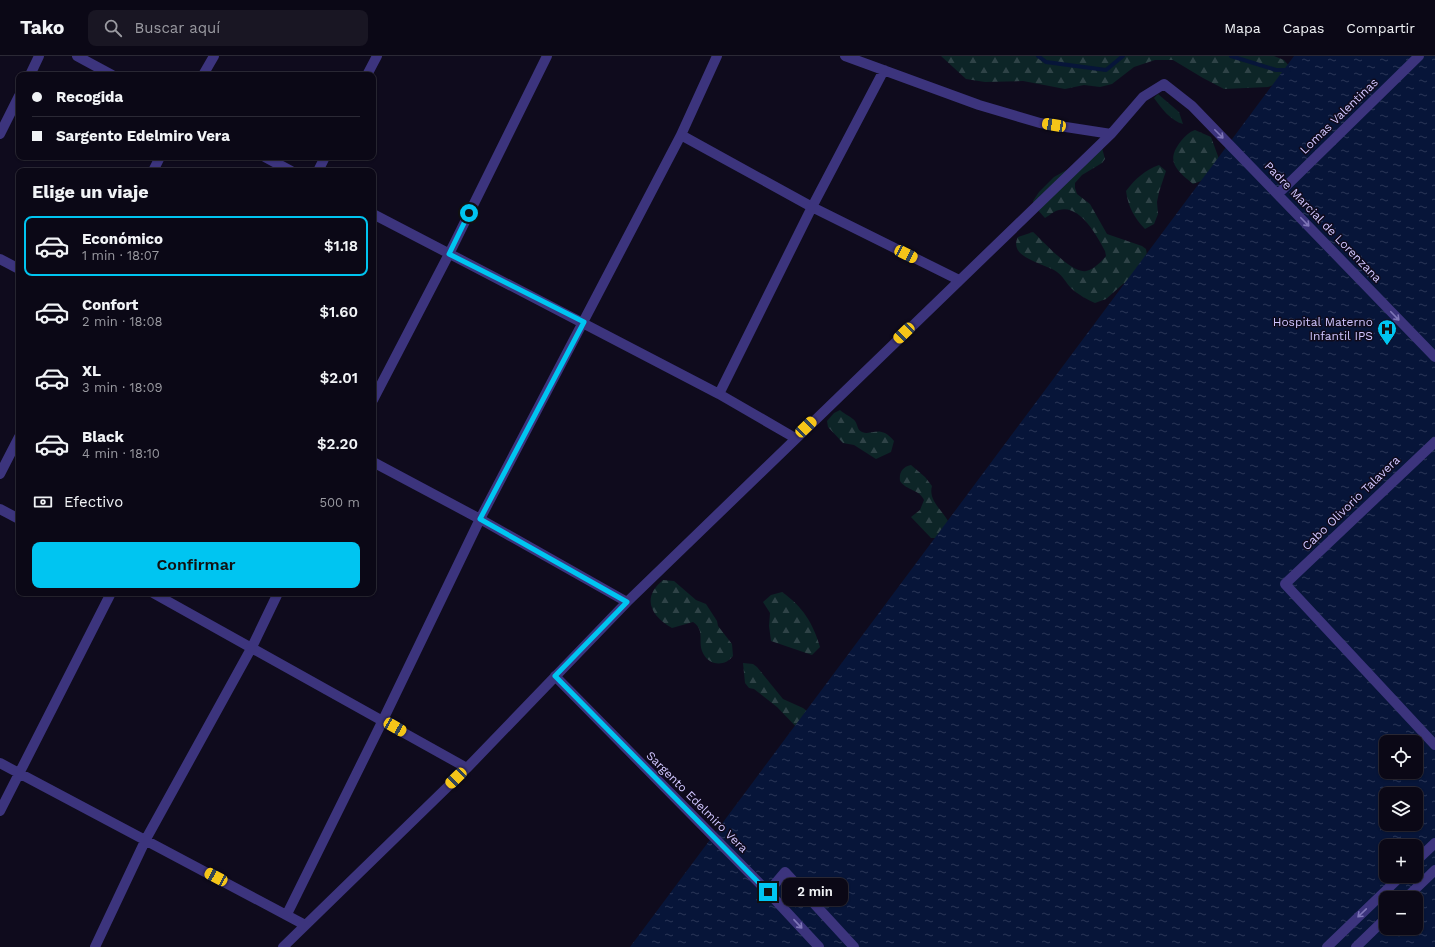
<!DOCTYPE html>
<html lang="es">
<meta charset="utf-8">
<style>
body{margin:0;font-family:"Work Sans",sans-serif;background:#191623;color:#f1f3f6;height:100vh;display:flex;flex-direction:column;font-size:15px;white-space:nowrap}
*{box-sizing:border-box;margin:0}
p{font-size:13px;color:#9a9aa1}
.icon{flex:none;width:22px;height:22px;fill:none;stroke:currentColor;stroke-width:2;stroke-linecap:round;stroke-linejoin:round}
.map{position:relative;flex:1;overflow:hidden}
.side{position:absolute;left:16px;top:112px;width:360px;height:428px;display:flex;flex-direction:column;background:#0b0816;border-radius:8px;box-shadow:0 1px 3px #0004,0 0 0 1px #2b2935}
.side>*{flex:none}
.top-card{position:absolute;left:16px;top:16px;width:360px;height:88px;border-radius:8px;box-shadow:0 1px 3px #0004,0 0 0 1px #2b2935;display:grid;align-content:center;height:88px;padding:0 16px;background:#0b0816}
.buttons{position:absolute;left:1379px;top:679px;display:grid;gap:8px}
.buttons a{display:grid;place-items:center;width:44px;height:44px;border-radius:8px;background:#0b0816;box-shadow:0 1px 3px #0004,0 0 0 1px #2b2935;font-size:20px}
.end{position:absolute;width:18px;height:18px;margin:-9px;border:5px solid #00c5f1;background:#111;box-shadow:0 0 0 2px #111}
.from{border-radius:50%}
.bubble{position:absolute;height:28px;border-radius:8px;background:#0b0816;box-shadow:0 1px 3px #0004,0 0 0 1px #2b2935;font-size:13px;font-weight:600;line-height:28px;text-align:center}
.car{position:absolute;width:12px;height:24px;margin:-12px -6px;border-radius:5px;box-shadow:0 0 3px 1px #0007;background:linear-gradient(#f5c518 24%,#345 0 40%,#f5c518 0 76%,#345 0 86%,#f5c518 0)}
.top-card b{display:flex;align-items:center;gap:14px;height:38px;font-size:15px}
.top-card b+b{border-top:1px solid #2b2935}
.top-card i{width:10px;height:10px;background:#f1f3f6}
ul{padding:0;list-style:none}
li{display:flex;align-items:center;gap:12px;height:60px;margin:0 8px 6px;padding:0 8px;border:2px solid transparent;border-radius:8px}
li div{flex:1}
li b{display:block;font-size:15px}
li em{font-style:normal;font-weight:600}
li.on{border-color:#00c5f1}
li>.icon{width:36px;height:36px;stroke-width:1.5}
h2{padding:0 16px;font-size:18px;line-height:48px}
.pay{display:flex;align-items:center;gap:10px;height:44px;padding:0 16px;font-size:15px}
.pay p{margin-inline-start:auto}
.cta{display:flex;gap:8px;margin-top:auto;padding:8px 16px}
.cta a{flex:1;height:46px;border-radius:8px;background:#00c5f1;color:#111;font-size:16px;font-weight:600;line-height:46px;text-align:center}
header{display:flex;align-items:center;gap:24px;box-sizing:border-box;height:56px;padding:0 20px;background:#0b0816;border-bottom:1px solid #2b2935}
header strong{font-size:19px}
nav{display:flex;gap:22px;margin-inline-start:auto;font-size:14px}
.search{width:280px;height:36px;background:#191623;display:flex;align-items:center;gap:10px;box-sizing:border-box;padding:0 14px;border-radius:8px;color:#9a9aa1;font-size:15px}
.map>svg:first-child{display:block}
.forest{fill:url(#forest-firs)}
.water{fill:url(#water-ripples);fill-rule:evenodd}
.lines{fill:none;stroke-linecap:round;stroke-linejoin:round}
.stream{stroke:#071539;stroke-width:4}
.minor{stroke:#3c347d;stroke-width:10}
.tertiary{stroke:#3c347d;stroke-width:10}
.oneway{stroke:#7f76b8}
.route{stroke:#00c5f1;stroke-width:5}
.labels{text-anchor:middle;stroke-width:3;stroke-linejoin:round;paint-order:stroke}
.street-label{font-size:12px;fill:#d1c6ff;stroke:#0f0b1d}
.poi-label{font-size:12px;fill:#d1c6ff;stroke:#0f0b1d;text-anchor:end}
</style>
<header>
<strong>Tako</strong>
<div class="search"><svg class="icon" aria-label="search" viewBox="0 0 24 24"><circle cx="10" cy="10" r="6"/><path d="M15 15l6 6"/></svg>Buscar aquí</div>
<nav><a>Mapa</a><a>Capas</a><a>Compartir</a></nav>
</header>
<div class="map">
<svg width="1435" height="891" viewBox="0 0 1435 891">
<defs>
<pattern id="forest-firs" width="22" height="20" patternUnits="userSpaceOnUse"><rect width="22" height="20" fill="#0d2527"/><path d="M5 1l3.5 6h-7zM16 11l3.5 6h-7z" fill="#2f4347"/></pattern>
<pattern id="water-ripples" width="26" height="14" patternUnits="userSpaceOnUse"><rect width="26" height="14" fill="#071539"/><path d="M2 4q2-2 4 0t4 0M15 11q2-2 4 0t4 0" fill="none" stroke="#2a3657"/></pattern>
</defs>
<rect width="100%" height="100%" fill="#0f0b1d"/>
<path class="forest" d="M941,0H1274L1284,4L1290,11L1277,28L1268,31L1224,33L1203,22L1173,4H1155L1134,11L1112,28L1100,31L1084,29L1065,33L1023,25L985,26L966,23Z
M1158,38L1179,56L1183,68C1171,65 1161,52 1154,42Z
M1195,74L1211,81L1219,103L1209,122L1193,128C1176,114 1165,105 1181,85C1185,80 1189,76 1195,74Z
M1102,92L1105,103L1102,107L1082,119L1075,127V132L1077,138L1090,148L1107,178L1142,190L1146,193L1147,199L1133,224L1123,228L1106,243L1095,247C1088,244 1077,238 1071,232C1066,227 1063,220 1057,216C1047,208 1007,202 1018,181L1033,176C1044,186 1072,218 1086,215C1093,214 1102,205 1106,200L1105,195C1097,180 1080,148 1059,154C1054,155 1050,159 1045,162L1035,151L1033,145L1039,136L1054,121L1079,107Z
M1159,109L1166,115L1159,136L1157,146L1158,158L1154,168L1145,173C1134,162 1128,150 1126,135C1135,123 1145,114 1159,109Z
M840,354C844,358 852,361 855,365C858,369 857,374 862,376C872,380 880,368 894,385L891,396L876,403L854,389L843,387L828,371L827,365L834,357Z
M911,409L925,421L932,430C928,444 942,454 948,465L942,482H931L911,461L920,454L924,444C919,433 907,435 900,425C899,417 902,411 911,409Z
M663,524L674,525L696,544L706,548L717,565L718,570L732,588L733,600C724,612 707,609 702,595C698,584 705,574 693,566L672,572C651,560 641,542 663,524Z
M782,536C803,551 813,567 820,591L812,599L771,585L769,570L770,557L763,546L771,539Z
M743,607L753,608L757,611L783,643L803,652L812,659L802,677L777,651L754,633L749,632L745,627Z"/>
<path class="water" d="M1294,0H1435V891H630ZM1386,686H1416V716H1386ZM1386,738H1416V768H1386ZM1386,790H1416V820H1386ZM1386,842H1416V872H1386Z"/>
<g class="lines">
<path class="stream" d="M1038,0L1046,6L1106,14L1123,0
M1231,0L1276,14H1289"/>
<path class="minor" d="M77,0L112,19
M845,0L979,49L1040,67L1111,78
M30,19L39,0
M203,19L214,0
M367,19L377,0
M0,78L19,40
M681,79L812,151L959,224
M265,101L291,115
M153,115L160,101
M318,115L325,101
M1278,138L1419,0
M373,158L719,338L795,382
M0,203L19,213
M719,338L812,151L884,14
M373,344L449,198L547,0
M1435,386L1285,528L1435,689
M373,406L480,463L627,546
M0,418L19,381
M0,453L19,463
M153,537L467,712
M555,620L768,836L819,891
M0,707L305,869
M0,755L111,537
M768,836L785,816L854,891
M287,858L383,664L480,463L681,79L717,0
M95,891L146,783L252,591L278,537
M283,891L467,712L627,546L1111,78L1143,41L1164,28L1192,50L1435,301"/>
<path class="tertiary" d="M1416,805L1435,787
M1406,842L1435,814
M1327,891L1401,820
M1356,891L1386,862"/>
</g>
<defs><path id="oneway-shaft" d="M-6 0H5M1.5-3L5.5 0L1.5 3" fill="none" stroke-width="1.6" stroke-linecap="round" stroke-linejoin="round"/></defs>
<g class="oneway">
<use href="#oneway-shaft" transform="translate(1219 78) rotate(45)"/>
<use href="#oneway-shaft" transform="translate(1305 166) rotate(46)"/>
<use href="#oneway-shaft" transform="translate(1395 260) rotate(46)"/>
<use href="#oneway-shaft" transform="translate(1362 857) rotate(136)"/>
<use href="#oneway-shaft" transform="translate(798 868) rotate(47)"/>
</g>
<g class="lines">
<path class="route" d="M469,157L449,198L584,266L480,463L627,546L555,620L768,836"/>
</g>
<defs>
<symbol id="hospital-pin" viewBox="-11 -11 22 30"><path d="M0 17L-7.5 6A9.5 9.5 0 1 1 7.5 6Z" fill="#00c5f1" stroke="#0f0b1d"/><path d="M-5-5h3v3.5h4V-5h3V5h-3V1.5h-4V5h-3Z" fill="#111"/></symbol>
</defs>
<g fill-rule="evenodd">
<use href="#hospital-pin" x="1376" y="262" width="22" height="30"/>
</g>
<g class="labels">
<g class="street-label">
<text transform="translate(1339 60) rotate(-44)" y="4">Lomas Valentinas</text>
<text transform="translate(1323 166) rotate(46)" y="4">Padre Marcial de Lorenzana</text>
<text transform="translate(1351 447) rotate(-44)" y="4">Cabo Olivorio Talavera</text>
<text transform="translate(697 746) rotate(45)" y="4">Sargento Edelmiro Vera</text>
</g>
<g class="poi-label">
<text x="1373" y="270">Hospital Materno<tspan x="1373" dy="14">Infantil IPS</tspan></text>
</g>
</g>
</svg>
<div class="buttons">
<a><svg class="icon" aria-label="locate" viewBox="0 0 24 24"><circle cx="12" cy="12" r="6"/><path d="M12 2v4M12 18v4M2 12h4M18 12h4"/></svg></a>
<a><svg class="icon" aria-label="layers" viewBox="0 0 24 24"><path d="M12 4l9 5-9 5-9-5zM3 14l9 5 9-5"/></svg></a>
<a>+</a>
<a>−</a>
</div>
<i class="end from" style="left:469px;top:157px"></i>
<i class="end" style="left:768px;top:836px"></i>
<div class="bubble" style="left:782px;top:822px;width:66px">2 min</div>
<i class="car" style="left:1054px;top:69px;rotate:279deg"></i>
<i class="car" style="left:906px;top:198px;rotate:116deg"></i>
<i class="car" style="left:904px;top:277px;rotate:226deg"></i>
<i class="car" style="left:806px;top:371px;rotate:46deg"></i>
<i class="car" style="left:395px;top:671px;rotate:120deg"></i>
<i class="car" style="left:456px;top:722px;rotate:226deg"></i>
<i class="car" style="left:216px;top:821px;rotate:298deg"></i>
<div class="top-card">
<b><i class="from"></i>Recogida</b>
<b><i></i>Sargento Edelmiro Vera</b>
</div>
<section class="side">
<h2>Elige un viaje</h2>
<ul>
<li class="on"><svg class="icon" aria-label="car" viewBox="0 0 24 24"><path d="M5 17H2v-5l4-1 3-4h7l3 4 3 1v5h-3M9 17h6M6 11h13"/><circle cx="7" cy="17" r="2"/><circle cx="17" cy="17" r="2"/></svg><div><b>Económico</b><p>1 min · 18:07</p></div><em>$1.18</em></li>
<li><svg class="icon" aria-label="car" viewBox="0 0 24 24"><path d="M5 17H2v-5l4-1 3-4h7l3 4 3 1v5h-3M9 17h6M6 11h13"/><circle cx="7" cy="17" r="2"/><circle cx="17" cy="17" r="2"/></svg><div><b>Confort</b><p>2 min · 18:08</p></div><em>$1.60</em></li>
<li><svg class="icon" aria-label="car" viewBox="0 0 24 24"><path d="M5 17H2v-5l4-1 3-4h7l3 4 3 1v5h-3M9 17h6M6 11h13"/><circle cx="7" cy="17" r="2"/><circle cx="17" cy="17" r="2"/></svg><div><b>XL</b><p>3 min · 18:09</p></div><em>$2.01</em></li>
<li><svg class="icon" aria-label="car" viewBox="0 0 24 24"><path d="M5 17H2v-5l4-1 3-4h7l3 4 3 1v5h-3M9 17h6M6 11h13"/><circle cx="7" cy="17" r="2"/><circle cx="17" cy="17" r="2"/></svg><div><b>Black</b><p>4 min · 18:10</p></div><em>$2.20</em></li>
</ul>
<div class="pay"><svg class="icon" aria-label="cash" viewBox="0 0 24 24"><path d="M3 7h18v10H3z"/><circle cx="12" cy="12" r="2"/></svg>Efectivo<p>500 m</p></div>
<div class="cta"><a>Confirmar</a></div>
</section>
</div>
